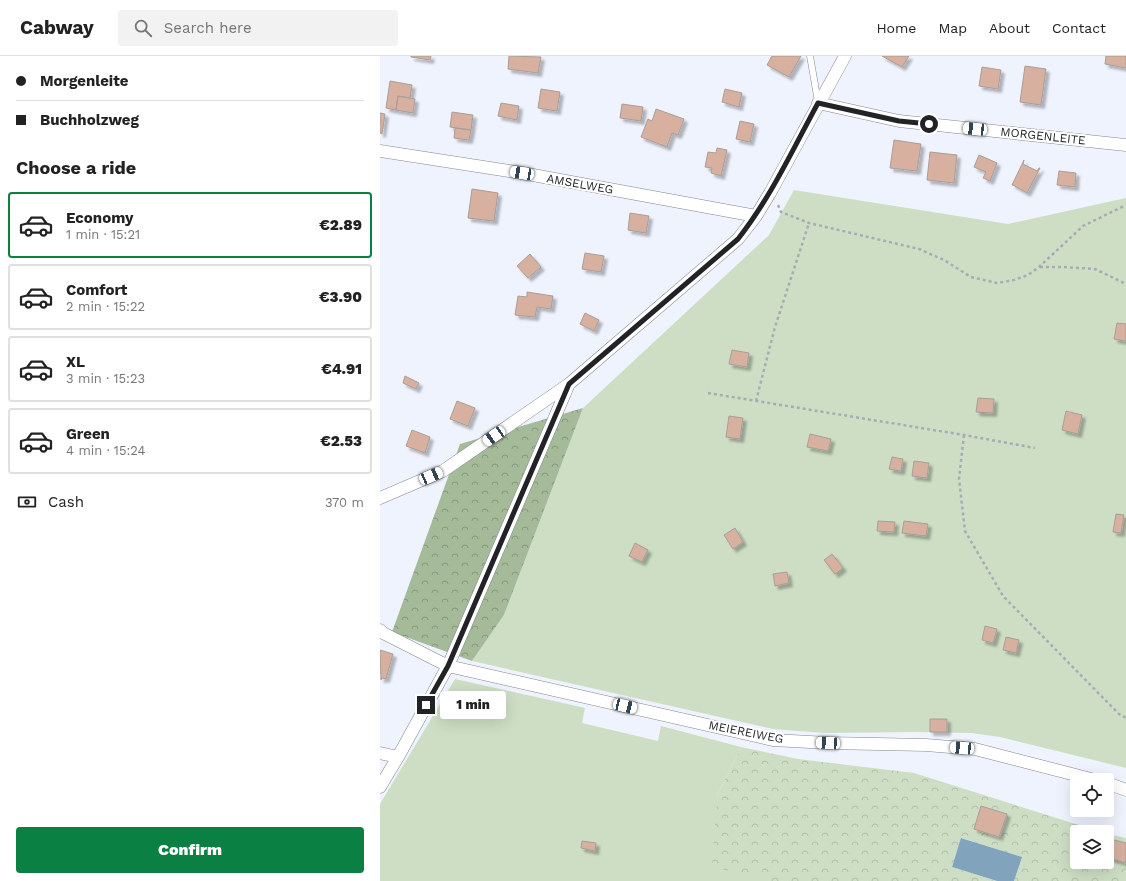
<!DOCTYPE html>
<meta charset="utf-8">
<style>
body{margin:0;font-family:"Work Sans",sans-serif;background:#f2f2f2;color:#222;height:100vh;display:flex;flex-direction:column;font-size:15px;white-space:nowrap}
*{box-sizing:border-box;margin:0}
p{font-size:13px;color:#767676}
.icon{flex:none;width:22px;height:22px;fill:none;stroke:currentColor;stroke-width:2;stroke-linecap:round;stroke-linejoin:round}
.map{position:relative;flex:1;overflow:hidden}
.side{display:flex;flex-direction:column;background:#fff;width:380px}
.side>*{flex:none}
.hud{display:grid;align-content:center;height:88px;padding:0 16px;background:#fff}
.fabs{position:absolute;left:690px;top:717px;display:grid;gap:8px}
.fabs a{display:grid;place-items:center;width:44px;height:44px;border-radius:4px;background:#fff;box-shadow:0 4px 16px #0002;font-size:20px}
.end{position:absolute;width:18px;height:18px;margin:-9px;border:5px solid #212327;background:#fff;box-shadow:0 0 0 2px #fff}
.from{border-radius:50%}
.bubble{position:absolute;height:28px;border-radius:4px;background:#fff;box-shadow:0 4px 16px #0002;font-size:13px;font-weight:800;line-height:28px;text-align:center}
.car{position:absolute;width:12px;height:24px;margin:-12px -6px;border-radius:5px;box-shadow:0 0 3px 1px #0007;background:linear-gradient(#fff 24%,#345 0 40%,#fff 0 76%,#345 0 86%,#fff 0)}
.hud b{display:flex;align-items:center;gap:14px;height:38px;font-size:15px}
.hud b+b{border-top:1px solid #e0e0e0}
.hud i{width:10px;height:10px;background:#222}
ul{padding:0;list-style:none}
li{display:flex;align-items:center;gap:12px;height:66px;margin:0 8px 6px;padding:0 8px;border:2px solid #e0e0e0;border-radius:4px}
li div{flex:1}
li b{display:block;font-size:15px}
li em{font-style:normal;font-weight:800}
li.active{border-color:#0b8043}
li>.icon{width:36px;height:36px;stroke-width:1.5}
h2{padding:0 16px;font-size:18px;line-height:48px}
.pay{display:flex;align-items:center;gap:10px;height:44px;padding:0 16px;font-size:15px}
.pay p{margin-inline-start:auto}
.action{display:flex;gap:8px;margin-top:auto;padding:8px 16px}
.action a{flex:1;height:46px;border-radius:4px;background:#0b8043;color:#fff;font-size:16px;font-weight:800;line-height:46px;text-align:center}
header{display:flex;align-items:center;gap:24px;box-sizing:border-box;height:56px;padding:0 20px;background:#fff;border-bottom:1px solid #e0e0e0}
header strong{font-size:19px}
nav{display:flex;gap:22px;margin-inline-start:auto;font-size:14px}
.search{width:280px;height:36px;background:#f2f2f2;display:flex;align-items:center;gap:10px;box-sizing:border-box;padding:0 14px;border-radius:4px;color:#767676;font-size:15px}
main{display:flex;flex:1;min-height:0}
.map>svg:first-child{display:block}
.green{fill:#cddec4}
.forest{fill:url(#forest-crowns)}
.park{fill:url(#park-crowns)}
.water{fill:#82a3bc}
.building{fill:#d8b0a0;stroke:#a89d98;filter:url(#shadow)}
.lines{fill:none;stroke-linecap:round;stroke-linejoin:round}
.service-casing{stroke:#83868f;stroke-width:7}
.minor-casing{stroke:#83868f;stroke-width:13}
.path{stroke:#a8abb4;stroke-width:2.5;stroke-dasharray:3 3;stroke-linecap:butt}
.service{stroke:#fff;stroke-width:6}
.minor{stroke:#fff;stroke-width:12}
.route{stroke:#212327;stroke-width:5}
.labels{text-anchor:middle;stroke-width:4;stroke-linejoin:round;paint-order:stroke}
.street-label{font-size:12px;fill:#212327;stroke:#fff}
</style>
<header>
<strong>Cabway</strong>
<div class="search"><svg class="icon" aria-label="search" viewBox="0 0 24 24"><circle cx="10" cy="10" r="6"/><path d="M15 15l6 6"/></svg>Search here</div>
<nav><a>Home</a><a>Map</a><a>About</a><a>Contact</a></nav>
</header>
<main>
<section class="side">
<div class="hud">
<b><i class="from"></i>Morgenleite</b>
<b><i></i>Buchholzweg</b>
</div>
<h2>Choose a ride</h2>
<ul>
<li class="active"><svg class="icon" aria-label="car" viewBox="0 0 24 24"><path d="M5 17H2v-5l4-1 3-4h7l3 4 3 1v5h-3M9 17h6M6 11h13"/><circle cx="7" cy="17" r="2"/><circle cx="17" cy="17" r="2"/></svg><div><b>Economy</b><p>1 min · 15:21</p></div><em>€2.89</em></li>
<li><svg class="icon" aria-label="car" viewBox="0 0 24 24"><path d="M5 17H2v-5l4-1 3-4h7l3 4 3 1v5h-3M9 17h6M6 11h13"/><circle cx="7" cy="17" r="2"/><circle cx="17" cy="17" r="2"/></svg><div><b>Comfort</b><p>2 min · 15:22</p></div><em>€3.90</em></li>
<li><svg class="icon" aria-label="car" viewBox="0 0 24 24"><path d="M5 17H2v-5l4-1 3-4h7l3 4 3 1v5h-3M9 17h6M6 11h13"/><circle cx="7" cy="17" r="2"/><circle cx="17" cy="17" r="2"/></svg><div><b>XL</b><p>3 min · 15:23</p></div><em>€4.91</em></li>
<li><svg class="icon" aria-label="car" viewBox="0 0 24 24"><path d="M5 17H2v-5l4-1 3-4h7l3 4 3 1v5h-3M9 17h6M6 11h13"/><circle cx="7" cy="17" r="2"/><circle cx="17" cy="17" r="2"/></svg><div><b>Green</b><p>4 min · 15:24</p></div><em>€2.53</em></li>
</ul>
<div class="pay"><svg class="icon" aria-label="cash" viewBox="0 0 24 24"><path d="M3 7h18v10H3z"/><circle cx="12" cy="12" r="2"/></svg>Cash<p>370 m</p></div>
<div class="action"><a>Confirm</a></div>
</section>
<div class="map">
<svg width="746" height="825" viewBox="0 0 746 825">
<defs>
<pattern id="forest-crowns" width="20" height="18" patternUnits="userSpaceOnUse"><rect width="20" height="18" fill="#a4ba99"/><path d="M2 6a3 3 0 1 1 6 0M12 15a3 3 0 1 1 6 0" fill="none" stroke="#85977d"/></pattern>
<pattern id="park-crowns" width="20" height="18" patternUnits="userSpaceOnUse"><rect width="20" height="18" fill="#cddec4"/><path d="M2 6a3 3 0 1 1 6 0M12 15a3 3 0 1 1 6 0" fill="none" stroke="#b0bea8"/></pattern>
<filter id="shadow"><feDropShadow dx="3.5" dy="3.5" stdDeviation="1" flood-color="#0004"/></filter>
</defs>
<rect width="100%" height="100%" fill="#eff3fe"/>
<path class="green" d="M414,134L628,168L746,142V712L620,681L591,677L534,676L445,677L393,673L92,605L124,559L203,352L389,179Z
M75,623L205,652L202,667L278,685L281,670L361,691L337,740L382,822V825H0V748Z"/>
<path class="forest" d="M203,352L124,559L92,605L12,576L80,388Z"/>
<path class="park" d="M361,691L418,703L534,717L721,776H697V806H727V778L746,782V825H634L641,801L582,782L572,811L617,825H382V822L332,811L337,740Z"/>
<path class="water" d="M581,782L642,801L634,825H617L572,811Z"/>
<path class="building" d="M31,0H51L50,4L31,1Z
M129,0L161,1L158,17L128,13Z
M392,0H421L409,21L387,9Z
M502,0H529L522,11Z
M726,0H746V12L725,8Z
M645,10L666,13L661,49L640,46Z
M602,11L621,14L618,33L599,30Z
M10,25L32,29L30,42L18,40L16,54L6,52Z
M161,33L180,36L177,55L158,52Z
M345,33L362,37L359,51L342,46Z
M18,40L35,43L33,57L16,54Z
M121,47L139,50L137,64L118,60Z
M242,48L263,51L261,65L240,62Z
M276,53L304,63L298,79L292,77L287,91L261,81L268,63L272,65Z
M72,56L93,59L91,74L70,71Z
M0,57L5,58L2,78L0,77Z
M360,65L374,68L370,86L356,83Z
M75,72L91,74L89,84L74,82Z
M514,84L541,88L537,115L510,112Z
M337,92L347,94L341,120L331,117L332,112L325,111L328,96L336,97Z
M550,96L577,99L574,127L547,124Z
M599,99L617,107L610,125L603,122L606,116L594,111Z
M644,104L643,108L657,115L659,112H660L647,137L633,129H632Z
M679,115L696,117L695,131L677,129Z
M92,133L118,137L114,165L88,162Z
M250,157L269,160L266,177L248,174Z
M205,197L224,200L221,216L202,213Z
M150,198L161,211L148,222L137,210Z
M147,236L173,240L171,253L157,251L155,261L135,259L138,240L147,241Z
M205,257L219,264L214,275L200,268Z
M737,267L746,268V285L734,283Z
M352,294L369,297L367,311L349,308Z
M25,320L39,327L36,333L23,327Z
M598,342L614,343L613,357L596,356Z
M77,345L95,352L88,370L70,363Z
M686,355L702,359L698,378L682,374Z
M349,360L363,362L360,383L346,381Z
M32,374L50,381L45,397L26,390Z
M430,378L451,383L448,395L427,391Z
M512,401L523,403L521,415L509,413Z
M534,405L549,407L547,422L532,420Z
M736,458L744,459L741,477L733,476Z
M498,465L515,466L514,476L497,475Z
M524,465L548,468L546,480L522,477Z
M355,472L363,486L353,493L344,479Z
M255,487L268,494L262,506L249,500Z
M452,498L463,512L455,518L444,504Z
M407,516L409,527L395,530L393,518Z
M605,570L617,573L613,587L602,584Z
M626,581L639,584L636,597L623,594Z
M0,594L13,598L6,623L2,622L1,624Z
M550,663H567V676H550Z
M601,750L627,758L619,781L594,773Z
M734,784L746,787V807L729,802Z
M202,785L216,787L215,795L201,792Z"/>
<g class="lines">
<defs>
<path id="service" d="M430,0L438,46"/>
<path id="minor" d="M438,47L519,65L746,89
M0,95L142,117L376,160
M0,442L63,415L189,328
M0,574L3,577L68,610L393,684L448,687L546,689L595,693L715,724
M0,697L18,701
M727,727L746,734
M0,731L18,701L68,610L189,328L358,183L376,160L390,137L465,0"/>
</defs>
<use href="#service" class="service-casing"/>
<use href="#minor" class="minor-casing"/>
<path class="path" d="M398,149L401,156L429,167L539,193L564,204L591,221L617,227L634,224L648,219L659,211L703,170L746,149
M660,211H683L715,213L746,228
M328,337L584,379L655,392
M376,345L395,271L429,167
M584,379L579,423L585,475L623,540L739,658L746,662"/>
<use href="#service" class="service"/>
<use href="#minor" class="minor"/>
</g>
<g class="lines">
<path class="route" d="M46,649L68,610L189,328L358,183C391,141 413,93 438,47L519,65L549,68"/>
</g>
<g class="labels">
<g class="street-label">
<text transform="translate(663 80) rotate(6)" y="4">MORGENLEITE</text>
<text transform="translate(200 128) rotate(10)" y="4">AMSELWEG</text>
<text transform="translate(366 676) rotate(11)" y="4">MEIEREIWEG</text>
</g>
</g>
</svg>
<div class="fabs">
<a><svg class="icon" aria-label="locate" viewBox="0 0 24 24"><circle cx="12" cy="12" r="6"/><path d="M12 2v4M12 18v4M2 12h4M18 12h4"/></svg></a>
<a><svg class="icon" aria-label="layers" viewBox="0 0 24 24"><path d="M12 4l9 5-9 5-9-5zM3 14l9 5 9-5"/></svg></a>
</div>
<i class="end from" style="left:549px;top:68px"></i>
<i class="end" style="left:46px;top:649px"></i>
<div class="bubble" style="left:60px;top:635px;width:66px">1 min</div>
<i class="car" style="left:595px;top:73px;rotate:276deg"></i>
<i class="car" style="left:142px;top:117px;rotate:279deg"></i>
<i class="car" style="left:114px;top:380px;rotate:236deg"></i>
<i class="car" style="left:51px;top:420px;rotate:67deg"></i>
<i class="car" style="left:245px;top:650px;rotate:103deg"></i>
<i class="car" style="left:448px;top:687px;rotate:273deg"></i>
<i class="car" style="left:582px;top:692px;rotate:274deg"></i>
</div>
</main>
